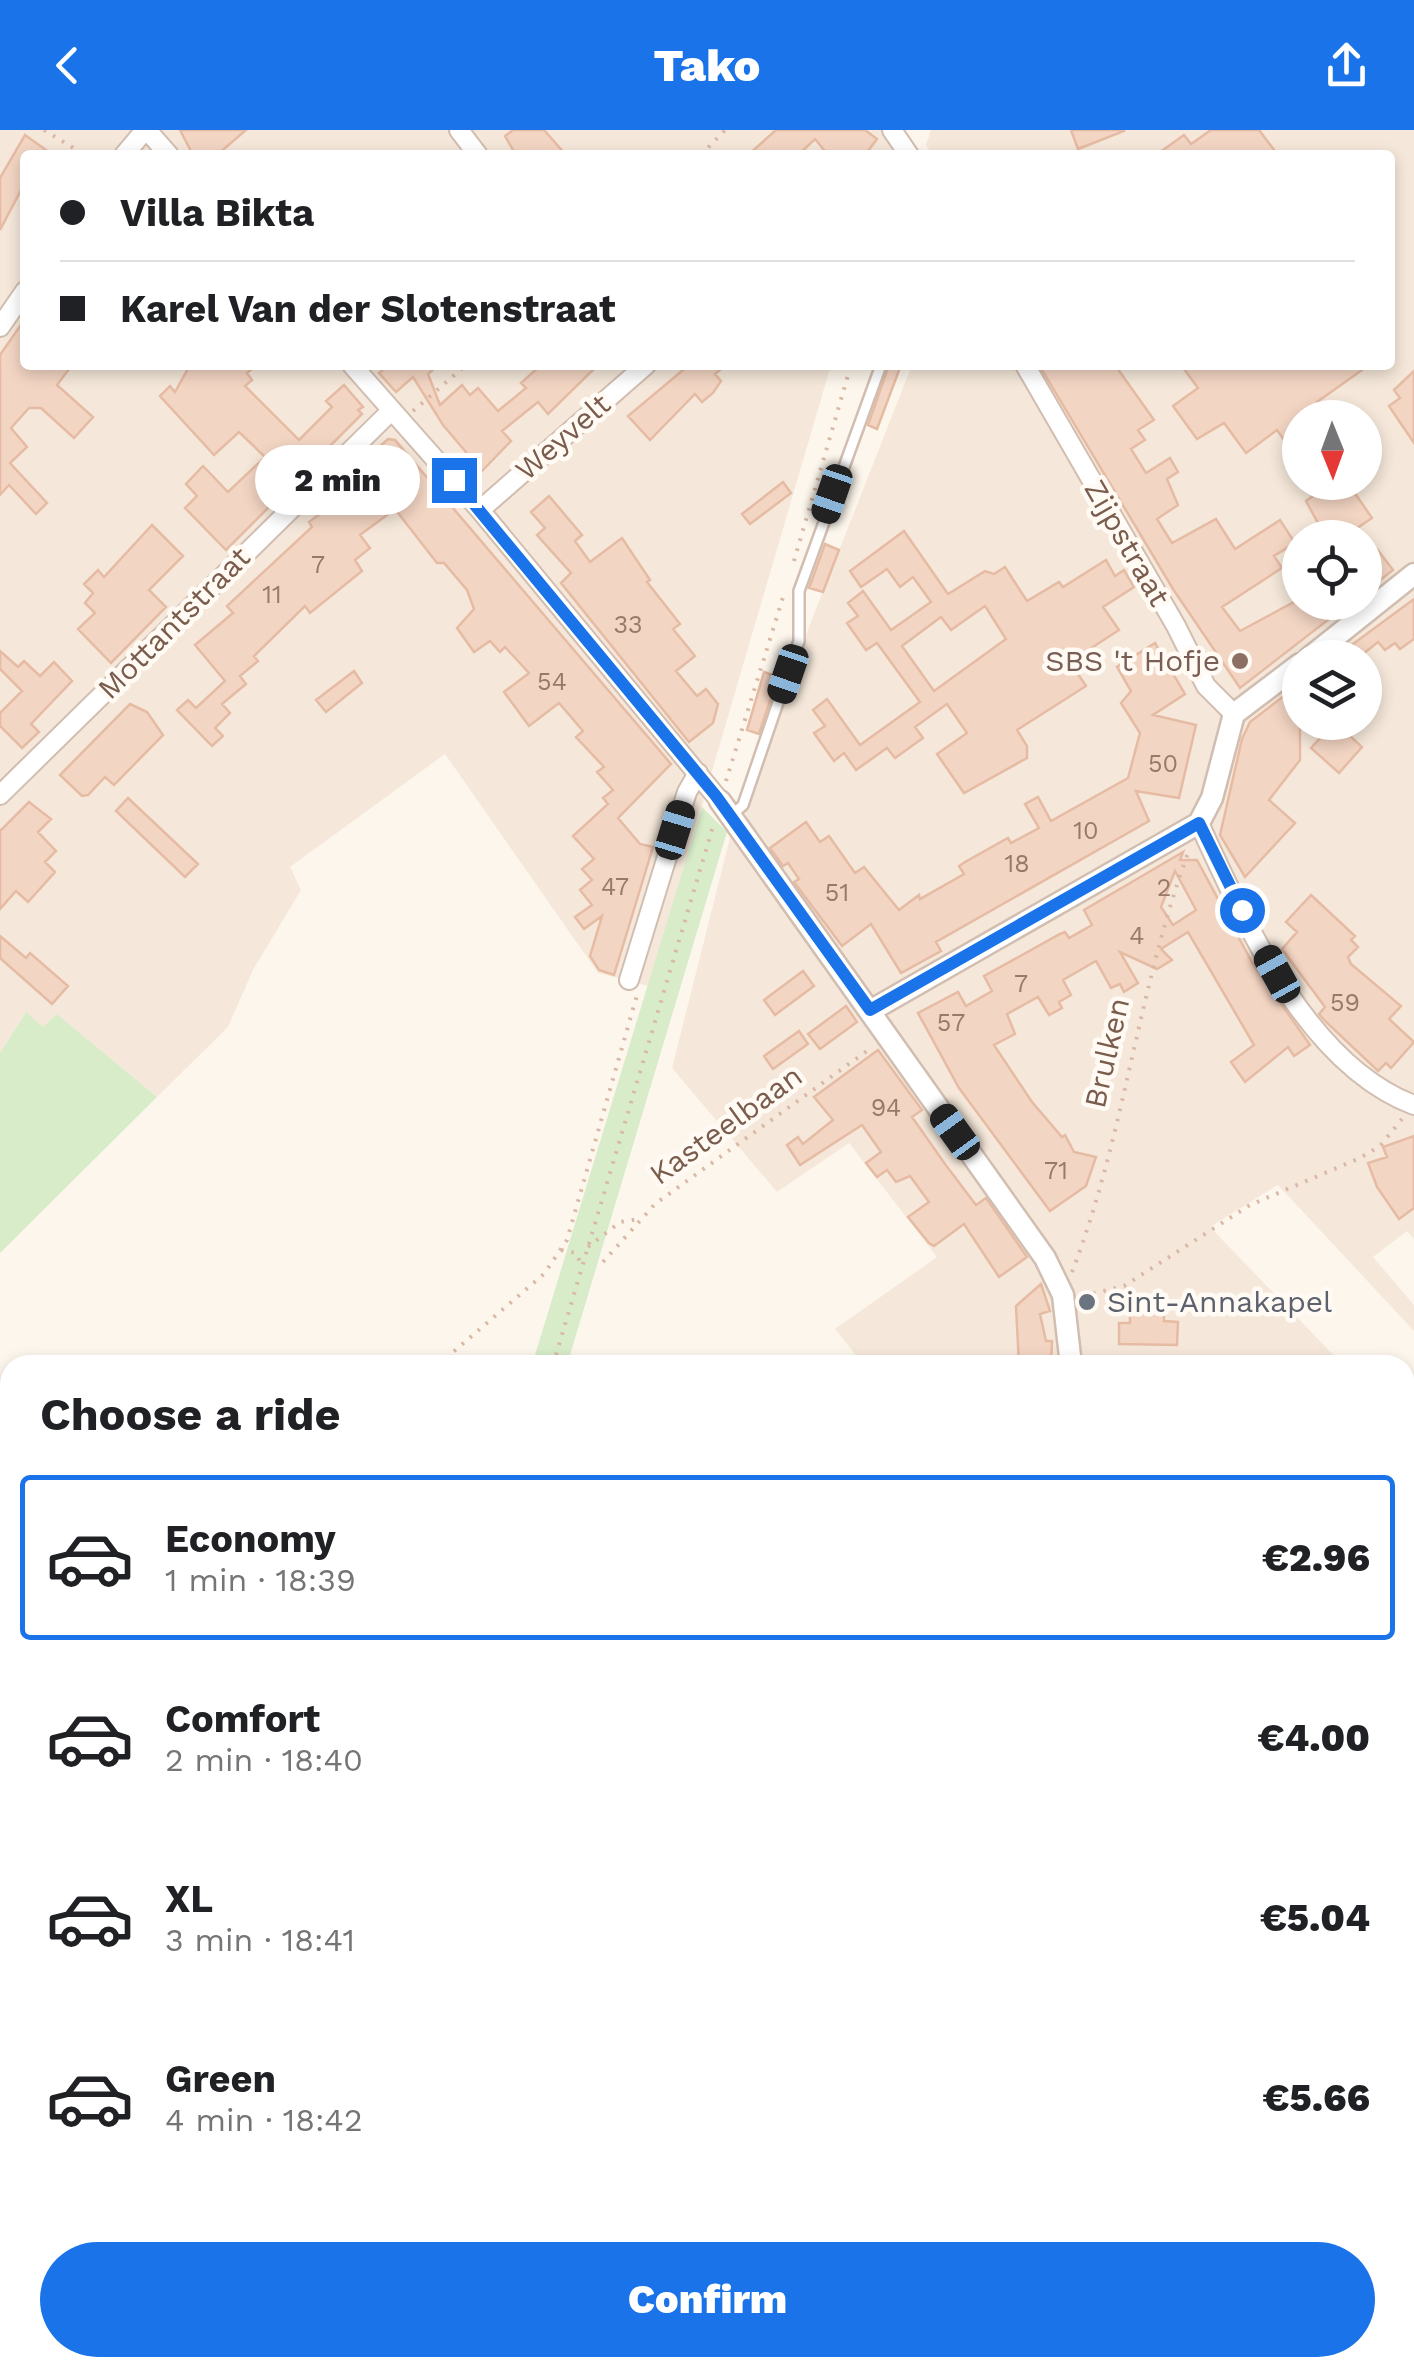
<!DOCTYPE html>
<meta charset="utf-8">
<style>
body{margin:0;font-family:"Work Sans",sans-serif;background:#f2f2f2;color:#202124;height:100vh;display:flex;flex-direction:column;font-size:38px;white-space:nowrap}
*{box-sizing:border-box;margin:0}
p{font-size:32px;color:#757577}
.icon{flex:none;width:55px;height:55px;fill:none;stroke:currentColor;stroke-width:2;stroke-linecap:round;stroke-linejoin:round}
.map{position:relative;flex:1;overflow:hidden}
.sheet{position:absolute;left:0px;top:1225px;width:1415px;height:1022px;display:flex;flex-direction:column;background:#fff;border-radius:30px 30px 0 0;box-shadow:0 5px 15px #0003}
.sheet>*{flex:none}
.top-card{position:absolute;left:20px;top:20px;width:1375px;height:220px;border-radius:10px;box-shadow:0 5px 15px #0003;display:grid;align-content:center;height:220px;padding:0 40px;background:#fff}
.needle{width:65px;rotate:179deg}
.buttons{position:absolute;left:1282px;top:270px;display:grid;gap:20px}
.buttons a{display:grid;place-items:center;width:100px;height:100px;border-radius:50%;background:#fff;box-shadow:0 5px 15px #0003;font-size:50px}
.end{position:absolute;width:45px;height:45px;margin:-22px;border:12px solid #1a73e8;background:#fff;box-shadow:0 0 0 5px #fff}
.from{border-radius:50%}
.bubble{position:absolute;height:70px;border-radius:35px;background:#fff;box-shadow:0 5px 15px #0003;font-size:32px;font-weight:800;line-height:70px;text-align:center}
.car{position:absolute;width:30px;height:60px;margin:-30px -15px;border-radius:12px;box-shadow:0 0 8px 2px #0007;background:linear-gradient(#222 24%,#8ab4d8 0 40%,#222 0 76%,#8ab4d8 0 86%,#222 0)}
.top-card b{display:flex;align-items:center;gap:35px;height:95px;font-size:38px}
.top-card b+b{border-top:2px solid #e0e0e0}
.top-card i{width:25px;height:25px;background:#202124}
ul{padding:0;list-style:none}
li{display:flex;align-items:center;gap:30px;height:165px;margin:0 20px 15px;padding:0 20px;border:5px solid transparent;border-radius:10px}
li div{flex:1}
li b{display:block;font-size:38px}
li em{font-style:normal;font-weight:800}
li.current{border-color:#1a73e8}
li>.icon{width:90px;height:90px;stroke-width:1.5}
h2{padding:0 40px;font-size:45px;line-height:120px}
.primary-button{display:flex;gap:20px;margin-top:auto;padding:20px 40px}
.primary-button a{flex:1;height:115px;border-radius:60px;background:#1a73e8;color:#fff;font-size:40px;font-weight:800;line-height:115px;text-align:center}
header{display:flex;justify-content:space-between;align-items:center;height:130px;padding:0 40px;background:#1a73e8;color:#fff;font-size:45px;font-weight:800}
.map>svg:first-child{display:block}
.residential{fill:#f5e8da;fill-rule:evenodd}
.green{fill:#d8ecc9}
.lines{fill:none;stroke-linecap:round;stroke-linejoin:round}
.stream{stroke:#a5d3da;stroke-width:5}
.building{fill:#f3d5c3;stroke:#e6bba3;stroke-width:2.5;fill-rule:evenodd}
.service-casing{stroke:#d1beb0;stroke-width:14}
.minor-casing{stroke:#d1beb0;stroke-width:22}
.tertiary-casing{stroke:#d1beb0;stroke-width:25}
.path{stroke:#d9b8a5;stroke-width:4;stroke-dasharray:2.5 8;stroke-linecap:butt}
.service{stroke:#fff;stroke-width:9}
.minor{stroke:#fff;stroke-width:18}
.tertiary{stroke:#fff;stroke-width:20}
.route{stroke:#1a73e8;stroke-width:12}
.education-dot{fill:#8d6e63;stroke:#fffaf3;stroke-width:4}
.worship-dot{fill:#6b7280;stroke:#fffaf3;stroke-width:4}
.labels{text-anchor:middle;stroke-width:9;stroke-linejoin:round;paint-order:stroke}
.number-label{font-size:25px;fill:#987a6a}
.street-label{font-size:30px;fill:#7a5c4d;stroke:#fffaf3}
.education-label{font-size:30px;fill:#785e54;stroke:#fffaf3;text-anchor:end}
.worship-label{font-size:30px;fill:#5b616d;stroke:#fffaf3;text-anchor:start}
</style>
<header><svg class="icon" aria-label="back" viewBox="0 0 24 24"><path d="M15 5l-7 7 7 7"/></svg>Tako<svg class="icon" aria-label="share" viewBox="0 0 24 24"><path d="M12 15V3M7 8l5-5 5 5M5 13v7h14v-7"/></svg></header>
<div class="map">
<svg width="1414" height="2247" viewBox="0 0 1414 2247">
<rect width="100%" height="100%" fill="#fdf6ec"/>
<path class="residential" d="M0,0H902L894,25H25V235H831L649,856L598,843L445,624L290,737L301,760L253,840L228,897L157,967L57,884L43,897L25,883L0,923Z
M931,0H1414V1109L1407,1101L1373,1127L1414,1175V1201L1278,1055L1210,1097L1340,1232L1334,1235H864L835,1199L937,1127L849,1013L777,1062L672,938L730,708L749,691L745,684L809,497L912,235H1390V25H933L926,15ZM1300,288H1365V352H1300ZM1300,408H1365V472H1300ZM1300,528H1365V592H1300Z
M10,1337V2238H116L108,2247H0V1347Z
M901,2238H1092L1090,2247H911Z"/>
<path class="green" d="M702,677L727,702L567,1235H532Z
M26,882L43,897L57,884L157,967L0,1123V923Z
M1405,1810L1414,1820V2069L1405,2059Z
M1092,2238H1245L1244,2247H1090Z"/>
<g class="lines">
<path class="stream" d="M1405,1689L1414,1680
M1092,2247L1095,2238"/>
</g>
<path class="building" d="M180,0H246L217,25H193Z
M513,0H544L566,25H516L505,6Z
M776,0H865L877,9L865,25H828L815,9L798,25H748Z
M1071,0H1124V1L1078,19Z
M1211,0H1259L1278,25H1156L1184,5L1191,14Z
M25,5L53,25H25V65L20,62L0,100V48Z
M25,189V235H72L57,255L93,287L74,308L41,278H29L11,298L27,317L10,333L47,373L36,384L9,355L0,365V225Z
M190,235H256L247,243L252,250L245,256L299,310L332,277L326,271L344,255L363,277L358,280L362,284L226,420L185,378L197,366L186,354L203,336L228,362L265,327L239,302L214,325L160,266L170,256L175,262Z
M388,235H438L428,244L440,275L462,255L470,265L478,258L498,281L526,258L521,253L541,235H598L548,284L538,272L502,301L511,311L482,341L443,295L413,247L396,262L379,243Z
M689,235H726L715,244L721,251L713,263L702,272L695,264L650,310L628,286Z
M889,235H901L877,299L868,295Z
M1039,235H1115L1154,290L1138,300L1145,310L1131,319L1146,343L1170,328L1178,342L1167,349L1178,375L1157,389L1172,413L1216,389L1235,419L1280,390L1295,413L1274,426L1282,438L1222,477L1240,501L1294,472H1351L1240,558L1173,459Z
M1181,235H1369L1317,272L1329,288H1300V333L1277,300L1246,323L1224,293L1197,309L1173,276L1198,258Z
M1414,241V313L1389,276L1400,268L1394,260Z
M388,309L395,310L671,634L618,688L640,714L653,717L614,845L599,840L590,826L602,786L584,799L575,787L592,775L580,760L592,750L582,739L594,729L573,706L608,674L603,668L613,660L597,642L604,637L576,607L583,601L559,573L529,596L504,562L529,543L505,517L500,522L490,511L474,522L457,498L474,479L467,460L444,433H437L395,379L360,405L370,418L355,430L362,441L310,483L305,476L254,526L258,531L240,546L246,554L222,574L230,583L215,598L223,606L212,616L177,580L188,570L196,578L225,551L195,515L233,483L227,476L312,397L309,392L353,359L344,348Z
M783,352L791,363L750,394L742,384Z
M1347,352L1372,388L1356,399L1361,408H1326L1306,371L1329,355L1332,361Z
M549,366L582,405L575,411L590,432L622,408L650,450L647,452L680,494L673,499L695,526L676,541L697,566L706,559L718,574L713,593L689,612L561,453L571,443L537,405L545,398L531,382Z
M152,395L183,426L149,460L166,477L111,533L78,499L95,483L85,473L93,463L84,454L98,440L104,447Z
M904,401L948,464L985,441L994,444L1005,437L1027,471L1059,452L1063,457L1106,430L1115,446L1124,440L1134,457L1103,477L1119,500L1070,532L1086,556L1017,600L1027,616V628L964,663L937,624L967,603L947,574L915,597L923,608L895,628L887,618L856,640L844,623L834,631L814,603L825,596L813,580L827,569L860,615L920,572L877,513L866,520L847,493L858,486L848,473L863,461L891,500L931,472L913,447L900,457L887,439L861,457L850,441ZM985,476L1006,509L934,561L902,516L941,487L951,500Z
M825,414L839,420L823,462L809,458Z
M1377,419L1393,440L1365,462V428Z
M1414,469V509L1400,519L1395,513L1385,520L1378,512L1358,528H1334Z
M1155,513L1185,564L1153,585L1196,595L1179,668L1136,661L1149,691L936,812L941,821L901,843L871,794L842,816L794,752L799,749L788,733L783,736L770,718L806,692L820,712L829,706L855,743L864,737L899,780L919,765L920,769L964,744L959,736L965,732L1008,708L1011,713L1039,698L1025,674L1038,667L1051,691L1128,648L1140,603L1121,573L1131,561L1117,537Z
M0,521L18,537L24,531L40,546L54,532L72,551L31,594L39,602L22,618L0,596V583L22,561L0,539Z
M354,541L362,553L326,582L316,570Z
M764,542L778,547L759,604L747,600Z
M1293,559L1300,568V630L1269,670L1295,693L1245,747L1220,705L1242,609L1250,592Z
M130,574L147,582L163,605L114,655L105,647L88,665L82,666L60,645Z
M1335,592L1362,617L1339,643L1311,618Z
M128,668L198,734L185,747L116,681Z
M29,672L51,689L38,702L56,721L45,732L55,742L28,772L16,761L0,779V701Z
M1183,722L1180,730H1197L1253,834L1310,915L1294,926L1288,917L1245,952L1231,932L1254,915L1188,802L1161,819L1172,830L1157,839L1120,822L1138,853L1124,862L1120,854L1111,858L1096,831L1063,850L1071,865L1059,872L1062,878L1049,885L1038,867L1007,884L1015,904L994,915L1032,972L1062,1007L1065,1005L1074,1022L1096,1027L1086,1056L1050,1081L959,958L918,883L958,862L966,876L992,861L984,846L1060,804L1065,802L1069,808L1092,795L1084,780ZM1175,741L1196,780L1173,795L1161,777Z
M1311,765L1355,806L1351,810L1358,817L1348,827L1351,834L1401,876L1389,889L1414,912L1391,938L1386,933L1378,941L1325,891L1319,884L1325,877L1282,819L1297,802L1286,792Z
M0,806L26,828L30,823L68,856L52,874L0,828Z
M803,841L814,856L775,885L764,870Z
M846,876L857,892L820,919L808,904Z
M799,901L808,914L773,939L764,926Z
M878,920L922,980L912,987L945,1034L976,1075L986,1068L1027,1127L999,1147L964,1094L934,1116L929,1113L908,1087L929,1072L910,1046L896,1052L887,1040L877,1047L866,1033L881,1022L862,995L800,1035L787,1015L798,1007L803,1014L833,990L814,967Z
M1414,1006V1078L1399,1089L1377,1057L1368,1033L1387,1027L1383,1017Z
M1041,1154L1050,1181L1040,1184L1046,1211H1052L1051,1235H1019L1016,1176Z
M1130,1171H1164V1191L1178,1192L1177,1215L1119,1214V1193H1130Z"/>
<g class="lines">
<defs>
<path id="service" d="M731,686L743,675L799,511V461L881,235"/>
<path id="minor" d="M147,0L169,25
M459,0L478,25
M892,0L909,25
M124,25L145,0
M0,197L25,161
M352,235L480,380L720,671
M1025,235L1176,496L1206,556L1234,584
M480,380L646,235
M0,665L392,280
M1199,693C1244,791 1307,935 1414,975
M629,850L687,662L698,643
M0,1558L10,1542
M0,1855L10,1865
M0,2146L10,2135"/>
<path id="tertiary" d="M1309,528L1414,444
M720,671L1045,1128L1063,1165L1071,1235
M870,881L1199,693L1212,668L1234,584L1300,534
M1069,2247L1072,2238"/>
</defs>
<use href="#service" class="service-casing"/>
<use href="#minor" class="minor-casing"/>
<use href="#tertiary" class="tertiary-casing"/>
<path class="path" d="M44,0L85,25
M701,25L725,0
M413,281L466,235
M794,431L851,235
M726,651L784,464
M588,1117L620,1092L639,1089
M561,1120L576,1123L582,1136
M603,1132L655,1074L871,918
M1072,1142C1124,1008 1138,859 1188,723
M1083,1166L1124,1156L1250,1075L1360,1028L1380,1016L1402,989
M438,1235L544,1144L567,1110L637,865
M553,1235L714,693
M1405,1669L1414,1661
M1405,2078L1414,2079
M248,2247L251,2238
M647,2247L654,2238"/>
<use href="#service" class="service"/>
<use href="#minor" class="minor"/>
<use href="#tertiary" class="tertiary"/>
</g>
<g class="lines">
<path class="route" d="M454,350L716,666L870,880L1199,693L1242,780"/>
</g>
<circle class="education-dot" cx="1240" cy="531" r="10"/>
<circle class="worship-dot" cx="1087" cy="1172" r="10"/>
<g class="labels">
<g class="number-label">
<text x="318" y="443">7</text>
<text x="272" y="473">11</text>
<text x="628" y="503">33</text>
<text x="552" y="560">54</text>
<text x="1163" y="642">50</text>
<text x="1086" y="709">10</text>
<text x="1017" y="742">18</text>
<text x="615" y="765">47</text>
<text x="1164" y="766">2</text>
<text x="837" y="771">51</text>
<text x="1137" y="814">4</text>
<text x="1021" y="862">7</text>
<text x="1345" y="881">59</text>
<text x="951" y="901">57</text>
<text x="886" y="986">94</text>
<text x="1056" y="1049">71</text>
</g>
<g class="street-label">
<text transform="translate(563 307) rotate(-41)" y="10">Weyvelt</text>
<text transform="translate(1127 413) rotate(60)" y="10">Zijpstraat</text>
<text transform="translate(174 493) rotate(-45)" y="10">Mottantstraat</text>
<text transform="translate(1107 923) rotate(-77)" y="10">Brulken</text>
<text transform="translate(726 995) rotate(-36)" y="10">Kasteelbaan</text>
</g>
<g class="education-label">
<text x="1220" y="541">SBS 't Hofje</text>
</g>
<g class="worship-label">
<text x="1107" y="1182">Sint-Annakapel</text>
</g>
</g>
</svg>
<div class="buttons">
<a><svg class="needle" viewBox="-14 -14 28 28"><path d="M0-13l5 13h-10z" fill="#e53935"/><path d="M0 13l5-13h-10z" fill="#757577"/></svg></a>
<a><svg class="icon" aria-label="locate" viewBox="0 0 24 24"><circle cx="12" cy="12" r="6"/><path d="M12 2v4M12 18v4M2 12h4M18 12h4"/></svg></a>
<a><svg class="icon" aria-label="layers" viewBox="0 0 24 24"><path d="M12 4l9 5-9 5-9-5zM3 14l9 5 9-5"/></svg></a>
</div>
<i class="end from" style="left:1242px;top:780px"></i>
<i class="end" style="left:454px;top:350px"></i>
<div class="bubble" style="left:255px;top:315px;width:165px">2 min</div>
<i class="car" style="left:832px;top:364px;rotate:199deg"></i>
<i class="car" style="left:788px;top:544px;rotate:199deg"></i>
<i class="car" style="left:675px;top:700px;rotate:17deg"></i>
<i class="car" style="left:1277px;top:844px;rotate:331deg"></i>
<i class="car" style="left:955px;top:1002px;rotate:324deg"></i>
<div class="top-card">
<b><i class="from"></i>Villa Bikta</b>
<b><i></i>Karel Van der Slotenstraat</b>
</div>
<section class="sheet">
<h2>Choose a ride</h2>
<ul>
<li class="current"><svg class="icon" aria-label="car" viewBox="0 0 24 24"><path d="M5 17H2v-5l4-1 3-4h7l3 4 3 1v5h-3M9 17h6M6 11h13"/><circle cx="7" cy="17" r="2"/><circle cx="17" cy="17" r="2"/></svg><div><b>Economy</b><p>1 min · 18:39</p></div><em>€2.96</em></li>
<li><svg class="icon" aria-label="car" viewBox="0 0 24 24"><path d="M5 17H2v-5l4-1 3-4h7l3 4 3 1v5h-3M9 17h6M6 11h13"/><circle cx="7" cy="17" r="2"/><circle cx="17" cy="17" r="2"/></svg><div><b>Comfort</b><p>2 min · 18:40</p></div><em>€4.00</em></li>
<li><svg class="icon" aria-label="car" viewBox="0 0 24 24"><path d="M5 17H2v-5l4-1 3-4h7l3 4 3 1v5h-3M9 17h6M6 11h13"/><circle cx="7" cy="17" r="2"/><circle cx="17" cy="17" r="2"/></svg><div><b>XL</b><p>3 min · 18:41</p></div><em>€5.04</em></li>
<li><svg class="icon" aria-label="car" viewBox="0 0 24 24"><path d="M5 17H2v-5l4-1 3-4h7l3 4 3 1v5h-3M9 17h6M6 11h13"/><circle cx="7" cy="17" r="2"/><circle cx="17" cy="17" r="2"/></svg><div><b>Green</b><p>4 min · 18:42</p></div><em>€5.66</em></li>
</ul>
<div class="primary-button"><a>Confirm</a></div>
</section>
</div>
